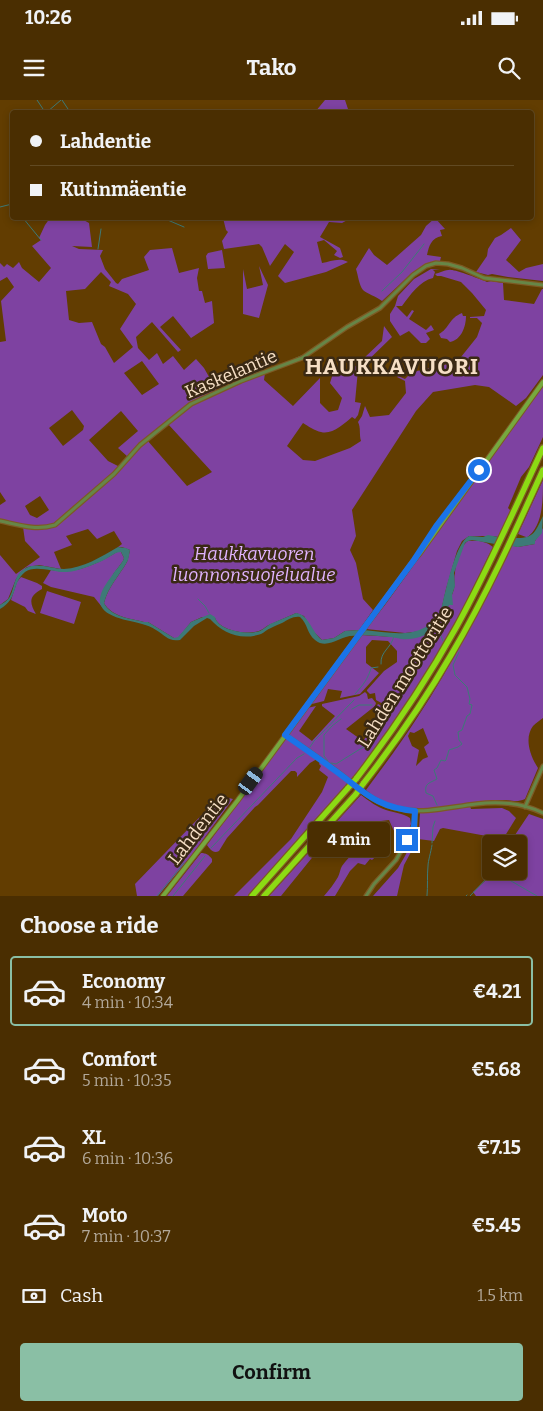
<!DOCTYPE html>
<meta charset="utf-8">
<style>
body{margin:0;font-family:Bitter,serif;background:#543a10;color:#f1f3f6;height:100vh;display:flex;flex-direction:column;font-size:19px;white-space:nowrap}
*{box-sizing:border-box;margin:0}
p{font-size:16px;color:#b2a899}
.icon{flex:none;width:28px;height:28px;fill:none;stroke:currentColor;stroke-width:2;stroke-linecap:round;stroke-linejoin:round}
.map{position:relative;height:796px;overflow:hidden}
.sheet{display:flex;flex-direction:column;background:#4a2e01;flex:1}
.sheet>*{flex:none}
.banner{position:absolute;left:10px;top:10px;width:524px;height:110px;border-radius:5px;box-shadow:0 2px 8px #0003,0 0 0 1px #614a23;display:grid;align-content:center;height:110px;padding:0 20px;background:#4a2e01}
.tools{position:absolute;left:482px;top:735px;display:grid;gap:10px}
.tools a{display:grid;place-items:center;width:45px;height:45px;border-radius:5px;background:#4a2e01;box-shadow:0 2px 8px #0003,0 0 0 1px #614a23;font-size:25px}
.end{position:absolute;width:22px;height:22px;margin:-11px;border:6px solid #1a73e8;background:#fff;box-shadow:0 0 0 2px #fff}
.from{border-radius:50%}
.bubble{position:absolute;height:35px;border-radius:5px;background:#4a2e01;box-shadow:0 2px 8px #0003,0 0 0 1px #614a23;font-size:16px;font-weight:700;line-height:35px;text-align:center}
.car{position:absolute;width:15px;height:30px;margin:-15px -8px;border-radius:6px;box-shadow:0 0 4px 1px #0007;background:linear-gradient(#222 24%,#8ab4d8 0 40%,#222 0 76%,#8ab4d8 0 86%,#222 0)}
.banner b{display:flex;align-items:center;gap:18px;height:48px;font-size:19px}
.banner b+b{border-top:1px solid #614a23}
.banner i{width:12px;height:12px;background:#f1f3f6}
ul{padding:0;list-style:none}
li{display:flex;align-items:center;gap:15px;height:70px;margin:0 10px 8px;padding:0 10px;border:2px solid transparent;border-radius:5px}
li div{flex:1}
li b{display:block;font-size:19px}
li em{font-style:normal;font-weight:700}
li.current{border-color:#8abfa5}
li>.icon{width:45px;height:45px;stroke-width:1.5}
h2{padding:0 20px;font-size:22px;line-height:60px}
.pay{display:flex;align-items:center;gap:12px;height:55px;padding:0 20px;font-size:19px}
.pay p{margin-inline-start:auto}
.cta{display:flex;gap:10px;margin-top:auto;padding:10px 20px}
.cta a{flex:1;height:58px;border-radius:5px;background:#8abfa5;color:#111;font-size:20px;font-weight:700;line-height:58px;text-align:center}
.status{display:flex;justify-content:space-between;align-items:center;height:35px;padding:0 25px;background:#4a2e01;direction:ltr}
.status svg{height:14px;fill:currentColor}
header{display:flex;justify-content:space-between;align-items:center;height:65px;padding:0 20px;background:#4a2e01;font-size:22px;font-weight:700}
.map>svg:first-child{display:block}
.green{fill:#7e42a1;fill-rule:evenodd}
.water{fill:#3d7a77}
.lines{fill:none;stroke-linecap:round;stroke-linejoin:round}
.stream{stroke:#3d7a77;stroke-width:1}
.tertiary-casing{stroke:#7d5a24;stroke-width:5.5}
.secondary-casing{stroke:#7d5a24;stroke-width:6}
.motorway-casing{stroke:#7d5a24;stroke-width:8}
.tertiary{stroke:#668647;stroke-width:3}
.secondary{stroke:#76a93e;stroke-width:4}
.motorway{stroke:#8cdb13;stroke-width:5.5}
.motorway-bridge-casing{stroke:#7d5a24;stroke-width:8;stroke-linecap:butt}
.motorway-bridge{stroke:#8cdb13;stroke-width:5.5}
.route{stroke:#1a73e8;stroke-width:6}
.labels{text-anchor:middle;stroke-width:5;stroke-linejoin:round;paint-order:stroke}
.street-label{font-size:18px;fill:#f6dfc5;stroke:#3a2914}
.park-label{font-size:18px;font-style:italic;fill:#e0b3fe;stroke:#3a2914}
.district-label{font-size:22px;font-weight:bold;letter-spacing:1px;fill:#f6dfc5;stroke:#3a2914}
</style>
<div class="status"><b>10:26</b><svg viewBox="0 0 49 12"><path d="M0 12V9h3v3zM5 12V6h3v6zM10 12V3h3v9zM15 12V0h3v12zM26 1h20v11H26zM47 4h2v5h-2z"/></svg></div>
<header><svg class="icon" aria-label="menu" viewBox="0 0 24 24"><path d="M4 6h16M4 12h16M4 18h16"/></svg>Tako<svg class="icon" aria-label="search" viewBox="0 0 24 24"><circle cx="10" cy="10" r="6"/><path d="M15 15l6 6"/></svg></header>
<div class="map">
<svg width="543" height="796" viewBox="0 0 543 796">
<rect width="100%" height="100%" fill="#623d01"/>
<path class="green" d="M325,0H345L349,12H315Z
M50,118H80L89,123L92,147L72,146L79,149L103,150L100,156L105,169L116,183L118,184L122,179L149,170L144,157L150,150L172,148L179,173L199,168L197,178L199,191H202L205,203L212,201L214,223L191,238L173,216L160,227L181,250L178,252L152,222L136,237L138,248L149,260L157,253L163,264L173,256L184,270L196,259L204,268L217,291L265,273L264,280L293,306L320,278V303L329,312L338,310L342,298L330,283L335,267L345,276L382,241L384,226L392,237L358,270L355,302L361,303L358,315L355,319L352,317C344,324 332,335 321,332C315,331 308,326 303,323L287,346L303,360L315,361L350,348L361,341C359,334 361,328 358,322L362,316L365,306L370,317L389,315L406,293L405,281L397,277L398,276L405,279L409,275L417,271L457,262L477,237L482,223L477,218H470V217L484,216L486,210L472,193L461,182L441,176H437L435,174C439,173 448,169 451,170C457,170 480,179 487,182L491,181L503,183L504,200L534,204L542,189H543V275L526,298L516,306L489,287L475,285L433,292L416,311L352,410L356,436L350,450L356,463L363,499L373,510L359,530L345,531L334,538L322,540L313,531L304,516L296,513C288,517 279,520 271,524C267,525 264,529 261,530C249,536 220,531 215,518L202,517L191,522L178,538H174L148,522H144C129,518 112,517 104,503C108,487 119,476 127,462C128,459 129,454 130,450L122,447H118L122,444L114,431L97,439L88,429L66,436L72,445L54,452L61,469L39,465L27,467L21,472L16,479L8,499L0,505V455L16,474L40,457L25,441L23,427L0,421V405L6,401L0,392V242L6,241L1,201L14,187L7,177L0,181V163L4,167L7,164L13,168L19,162L22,168L39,182L51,168L32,146L41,140L39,138L45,125ZM101,172L111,182L109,186L128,194L136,204L120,229L133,247L114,263L105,247L101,244L92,222L79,223L69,220L66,191L85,189ZM142,261L159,284L142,295L124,273ZM72,310L84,326L83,330L63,346L49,328ZM121,311L138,331L118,348L128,357L120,367L108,361L89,340ZM168,324L212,372L187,386L147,340ZM40,396L49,410L37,418L30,415L25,406Z
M223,118H351L342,123L329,122L320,137L340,148L343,157L340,158L334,155L337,151L324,140L317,142L322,163C330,162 339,157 348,162L326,172L285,183L278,176L294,152L285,144L270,166L262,147L259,144L224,149L222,141L228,132L226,130Z
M435,118L445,129L440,130L442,136C431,138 429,146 427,155L441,157L440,161L428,163L421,167L412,173L382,201C377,197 366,193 363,190C359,185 358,175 356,169L369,148L374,155L387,165L421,135L426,126Z
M511,128L521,140L506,160L519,172L526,168L543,164V181L508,177L492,174L488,175L476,172L487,156L488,149L495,138L501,135Z
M222,150L225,168L208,169L206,156L208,153Z
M259,166L268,185L259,218L243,214V169L247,189L263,185Z
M431,169L440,170H433L435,172L433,178C420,181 410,195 402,206H396L407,217L412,210L414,211L409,219L426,230L431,225L434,230L426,233L430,239L426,243H421L409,231L400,236L390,221V214L395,206L398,196L414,179Z
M462,213L463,216H466C466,227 461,240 450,242L447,239L441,238L439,234C449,229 449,218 462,213Z
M543,286V337L529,367L521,377L508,408L511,411L498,437C491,435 478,437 469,436L462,441L457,451L446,489L440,515L422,531L405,533L366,529L385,505Z
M543,380C543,401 543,427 526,438V437L518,434Z
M543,428V618C540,620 536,623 533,626C524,638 530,656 538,668L525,699C518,702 514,701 506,700C500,700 493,700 487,701C453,703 415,718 382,701C376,698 371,694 366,690C383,667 401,643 417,618C453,564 482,504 510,445L518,447L535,444V441ZM423,628L429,643L424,647L428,657L423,659L416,666L419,650L412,646L408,636L410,632L414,633Z
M468,441C477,440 486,441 493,447C475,483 458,520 437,556C412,600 381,641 351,681L293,638L290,635L289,632L307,608L316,606L299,631L312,641L335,616L322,606V604L359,596L365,592L367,594L368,599L372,598L376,603L375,606L346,629L363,641L383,612L376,607L378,604L384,607L385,605L376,600L375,593L370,594L367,591V590L384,571L397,562V551L388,541L372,540L366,547V563L379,573L360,594L340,598L342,591L328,589L324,601L312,604L311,602L361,535L394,537L429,532C437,520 449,505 453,492C456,485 453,479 455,473C456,463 460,446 468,441Z
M117,452H121L124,458L123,461L114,473L100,500L102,507L94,497L51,487L43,483L51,470C75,475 97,464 117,452Z
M21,477L37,483L42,486V489C29,496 29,502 36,514L28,511L25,507L11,500L17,482Z
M47,491L81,502L74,524L40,513Z
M287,639L317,659L310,663L297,677V673L295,671H291L258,705L255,707L227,738L219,751C213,754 210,749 207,745L284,640Z
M320,662L348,683L248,796H234L291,739L322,692L328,677L319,670L321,666L319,664Z
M361,695C369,701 377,707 386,710C395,713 402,713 410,718L411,724L405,738C394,736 393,728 389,720L365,723L347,734L341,735L324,743L281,796H269Z
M220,696L233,699L191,756L158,796H137L135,784Z
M470,706L471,709L502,708L509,711L516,718L503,739L443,728L440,729L434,741L418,739L404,765L397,796H373L398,768L405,756L419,728L420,713L440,711Z
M529,714L543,719V796H476L473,792L496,771H519V744H509Z
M373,743L390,744L372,760L370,759L365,765L358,763L350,771L335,796H324C329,790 334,784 338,777C340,773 340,769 342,766C350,755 360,747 373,743Z
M201,753C206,753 209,755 212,759V762L183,796H167Z"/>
<path class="water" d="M543,416L542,433L535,441V444L518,447L510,446L514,438C534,439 535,432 543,416Z
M488,435L498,437L495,444L472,440L468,441L465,443L454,473L455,486L452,495L453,505H449C440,527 426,541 401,539C397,538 393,537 389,537C380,536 370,535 361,535L364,530C393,533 425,541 441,510C445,494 455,443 469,436L483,437Z
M118,447L126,448L130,450C129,454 129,459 127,462C119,476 108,487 104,503C111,517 129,518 144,522H148L174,538L178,537L191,522L210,514L215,517C218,531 248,535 260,531C264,529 267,526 270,524C279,520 288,517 296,513C309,514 312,533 322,540L334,538L345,531L359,530L356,536C341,534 328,551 315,540C307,534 308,524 300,517C293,516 288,520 282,523C278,525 274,526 271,528C267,529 264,533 261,534C240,541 223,533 210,519L207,518L194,526L180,540C168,542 165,535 156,530C152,527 146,525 142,524C128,520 93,517 101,494C103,487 109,480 113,474C117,468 122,464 124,458L121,452C115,452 110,457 104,460C93,465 79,471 67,472C56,473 35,464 25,472C11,484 19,498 0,509V505C3,503 7,501 9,498C15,489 13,474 26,468C38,462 51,469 64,469C83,468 101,457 118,447Z"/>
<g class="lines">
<path class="stream" d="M37,0L45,12
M62,0L70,12
M47,12L61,0
M0,107L12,104
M23,118L41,140
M163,118L184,127
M98,149L101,129
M382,191L402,172L424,144
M294,259L301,256
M246,276L269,269
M198,499L205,506L209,513
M437,526L443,541
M381,564C380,551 391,549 394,536
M355,594C363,585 368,579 371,568L378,567
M352,609L359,605H372
M310,647L314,641L354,600
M328,661L324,656V635L332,626L341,619
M331,663L336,664L365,646
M437,705L433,696L426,693C424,683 430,683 437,679L434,670L437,668L441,660L445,661L446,660L449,650L458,647L462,644L459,640L458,632L462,630L467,616L470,614L472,605L469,604L470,599L467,587L455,575L453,565L459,552
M432,743L433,727L435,721
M211,748L297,658L304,654
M499,774L537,796
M157,796L184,763
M173,796L205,756
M427,796C428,786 427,775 428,766C428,761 431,752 432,745
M466,796L467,795
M470,796L489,776L494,774"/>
<defs>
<path id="tertiary" d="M0,421C19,425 36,431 55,425L114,374L140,345L191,304L241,281L302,258L347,227L380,208L413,175L426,166L436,163L448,164L462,168L484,178L543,185
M285,635C302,646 319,658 335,670C356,685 373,704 400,709C425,714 450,707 476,704C499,701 522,703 543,713
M525,707L543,666
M366,796L374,784L396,760L413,730L415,726V711"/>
<path id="secondary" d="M163,796L238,700L414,460L420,453L543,282"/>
<path id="motorway" d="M356,679C393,631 427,580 457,526C489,468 515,408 543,348
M363,684C395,643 425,600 451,555C486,496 515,432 543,370
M252,796L348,688
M264,796L356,694"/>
</defs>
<use href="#tertiary" class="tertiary-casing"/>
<use href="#secondary" class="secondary-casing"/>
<use href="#motorway" class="motorway-casing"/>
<use href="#tertiary" class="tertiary"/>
<use href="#secondary" class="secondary"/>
<use href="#motorway" class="motorway"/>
<defs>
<path id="motorway-bridge" d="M348,688L356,679
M356,694L363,684"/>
</defs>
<use href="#motorway-bridge" class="motorway-bridge-casing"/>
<use href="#motorway-bridge" class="motorway-bridge"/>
</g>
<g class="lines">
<path class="route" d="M407,740L414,726L415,711C374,707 364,691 333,669C317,657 301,646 285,635L414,460L437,425L479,370"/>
</g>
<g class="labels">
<g class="street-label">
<text transform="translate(231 274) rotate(-23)" y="6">Kaskelantie</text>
<text transform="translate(405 577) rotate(-58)" y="6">Lahden moottoritie</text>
<text transform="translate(198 729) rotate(-52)" y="6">Lahdentie</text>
</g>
<g class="park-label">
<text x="254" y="460">Haukkavuoren<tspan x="254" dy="21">luonnonsuojelualue</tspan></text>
</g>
<g class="district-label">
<text x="392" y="274">HAUKKAVUORI</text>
</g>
</g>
</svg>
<div class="tools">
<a><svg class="icon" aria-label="layers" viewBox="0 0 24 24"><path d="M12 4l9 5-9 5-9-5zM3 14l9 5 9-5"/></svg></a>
</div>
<i class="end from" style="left:479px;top:370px"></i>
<i class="end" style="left:407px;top:740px"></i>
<div class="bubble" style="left:308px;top:722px;width:82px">4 min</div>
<i class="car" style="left:251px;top:681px;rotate:36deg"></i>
<div class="banner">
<b><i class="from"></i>Lahdentie</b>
<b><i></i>Kutinmäentie</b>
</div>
</div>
<section class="sheet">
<h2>Choose a ride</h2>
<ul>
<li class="current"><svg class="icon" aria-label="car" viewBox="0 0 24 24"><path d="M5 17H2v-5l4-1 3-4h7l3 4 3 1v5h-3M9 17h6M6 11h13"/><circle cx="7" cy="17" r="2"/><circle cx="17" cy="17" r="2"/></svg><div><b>Economy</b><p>4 min · 10:34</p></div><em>€4.21</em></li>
<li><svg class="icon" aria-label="car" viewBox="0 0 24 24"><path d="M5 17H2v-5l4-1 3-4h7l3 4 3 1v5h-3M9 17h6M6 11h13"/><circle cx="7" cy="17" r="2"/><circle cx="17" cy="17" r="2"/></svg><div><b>Comfort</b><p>5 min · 10:35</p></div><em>€5.68</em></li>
<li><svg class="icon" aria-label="car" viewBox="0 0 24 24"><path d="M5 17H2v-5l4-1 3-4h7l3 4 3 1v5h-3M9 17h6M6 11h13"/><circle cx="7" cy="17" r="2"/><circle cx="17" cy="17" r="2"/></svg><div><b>XL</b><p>6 min · 10:36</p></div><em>€7.15</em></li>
<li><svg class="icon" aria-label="car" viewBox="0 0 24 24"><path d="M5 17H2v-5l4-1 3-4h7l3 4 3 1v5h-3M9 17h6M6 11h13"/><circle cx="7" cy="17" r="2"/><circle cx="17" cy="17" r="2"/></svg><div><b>Moto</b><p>7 min · 10:37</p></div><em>€5.45</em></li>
</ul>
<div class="pay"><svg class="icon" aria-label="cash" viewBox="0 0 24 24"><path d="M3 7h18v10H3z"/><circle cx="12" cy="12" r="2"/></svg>Cash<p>1.5 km</p></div>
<div class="cta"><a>Confirm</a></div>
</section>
